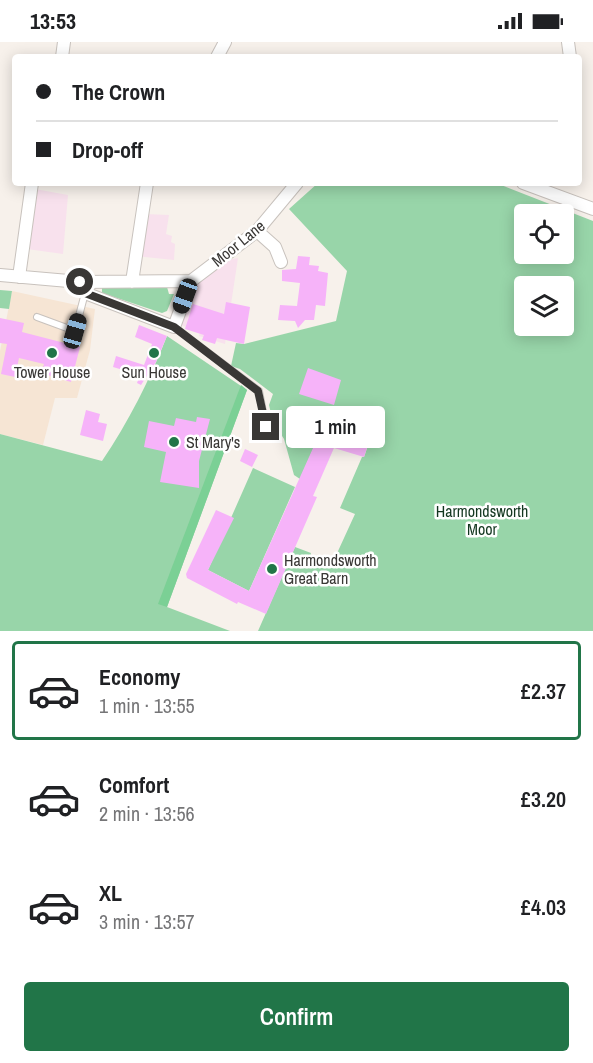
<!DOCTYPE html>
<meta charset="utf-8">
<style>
body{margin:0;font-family:"Archivo Narrow",sans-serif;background:#f2f2f2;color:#202124;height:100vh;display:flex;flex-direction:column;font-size:22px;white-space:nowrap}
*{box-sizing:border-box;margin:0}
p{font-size:20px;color:#757577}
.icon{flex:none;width:33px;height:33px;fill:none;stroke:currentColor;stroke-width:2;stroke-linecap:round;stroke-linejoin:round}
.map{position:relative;height:589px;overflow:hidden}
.sheet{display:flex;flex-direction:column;background:#fff;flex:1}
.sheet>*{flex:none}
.banner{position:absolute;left:12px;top:12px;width:570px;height:132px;border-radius:6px;box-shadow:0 3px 15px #0003;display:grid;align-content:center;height:132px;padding:0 24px;background:#fff}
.tools{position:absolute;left:514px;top:162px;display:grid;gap:12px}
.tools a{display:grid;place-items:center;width:60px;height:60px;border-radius:6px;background:#fff;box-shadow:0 3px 15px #0003;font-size:30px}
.end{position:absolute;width:27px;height:27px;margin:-14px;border:8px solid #393735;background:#fff;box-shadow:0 0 0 3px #fff}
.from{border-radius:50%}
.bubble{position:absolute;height:42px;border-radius:6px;background:#fff;box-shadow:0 3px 15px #0003;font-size:20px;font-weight:600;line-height:42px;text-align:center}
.car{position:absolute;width:18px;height:36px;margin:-18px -9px;border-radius:8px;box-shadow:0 0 4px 2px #0007;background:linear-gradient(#222 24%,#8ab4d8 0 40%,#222 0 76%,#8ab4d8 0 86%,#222 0)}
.banner b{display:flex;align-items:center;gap:21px;height:57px;font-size:22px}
.banner b+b{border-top:2px solid #e0e0e0}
.banner i{width:15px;height:15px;background:#202124}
ul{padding:10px 0 0;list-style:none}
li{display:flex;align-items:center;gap:18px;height:99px;margin:0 12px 9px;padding:0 12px;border:3px solid transparent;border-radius:6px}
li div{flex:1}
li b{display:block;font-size:22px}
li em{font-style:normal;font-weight:600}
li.current{border-color:#217548}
li>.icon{width:54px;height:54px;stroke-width:1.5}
.button{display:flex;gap:12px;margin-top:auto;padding:12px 24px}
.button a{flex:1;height:69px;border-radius:6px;background:#217548;color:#fff;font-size:24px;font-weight:600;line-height:69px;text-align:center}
.status{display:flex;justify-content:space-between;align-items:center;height:42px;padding:0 30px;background:#fff;direction:ltr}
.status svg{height:16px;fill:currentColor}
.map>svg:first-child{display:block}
.commercial{fill:#f8e1ed}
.education{fill:#f6e5d4}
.green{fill:#98d5a9;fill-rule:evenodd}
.forest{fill:#7bd095}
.building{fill:#f6b3f9}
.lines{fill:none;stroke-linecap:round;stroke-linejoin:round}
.lane-casing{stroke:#c8c2bd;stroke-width:8}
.street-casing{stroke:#c8c2bd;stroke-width:14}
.lane{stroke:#fff;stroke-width:6}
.street{stroke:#fff;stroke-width:12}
.route{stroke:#393735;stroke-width:8}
.poi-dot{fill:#217548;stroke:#fff;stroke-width:2}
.labels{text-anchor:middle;stroke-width:5;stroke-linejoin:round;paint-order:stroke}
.street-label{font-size:16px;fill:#393735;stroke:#fff}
.poi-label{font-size:16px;fill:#393735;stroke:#fff}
.park-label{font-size:16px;fill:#133720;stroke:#fff}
</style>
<div class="status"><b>13:53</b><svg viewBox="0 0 49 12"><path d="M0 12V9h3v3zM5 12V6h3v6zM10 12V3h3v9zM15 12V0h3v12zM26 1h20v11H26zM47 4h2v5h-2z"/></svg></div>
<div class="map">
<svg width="593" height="589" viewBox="0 0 593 589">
<rect width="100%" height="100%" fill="#f7f1eb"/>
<path class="commercial" d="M35,147L68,153L63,212L27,207Z
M145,172L169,173L166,192L172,194L171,200L175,202L174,218L135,214Z
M238,216L225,302L199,294L200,290L181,283L200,235L218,220Z"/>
<path class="education" d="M12,249L95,267L90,308L77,356H55L43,403L0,392V309Z"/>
<path class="green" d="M318,141H496L593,179V589H258L295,505L311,511L308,521L318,525L322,516L333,520L355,472L340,466L362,415H364L373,389L331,375L326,387H322L300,437L294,433L284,397L273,380L269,363L273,352L240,327L231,324L236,301L244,302L336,279L347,229L289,167ZM525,172H564V212H525ZM525,244H564V284H525Z
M102,245H167L169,252H174L167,269L162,271L102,251Z
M0,248L12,249L9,267L0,266Z
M167,294L247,348L167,565L230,589H0V392L102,419C128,381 150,337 167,294Z
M253,426L295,445L249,549L208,528Z"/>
<path class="forest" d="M241,343L247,348L167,565L158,562Z"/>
<path class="building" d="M298,214L310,215L309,223L319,224L318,229L328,231L325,264L316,263L314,278H305L298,286L295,279L278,278L280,263L297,264L300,241L282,239V228L296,227Z
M226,260L250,265L244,302L217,296L215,302L202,298L204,293L185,287L193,262L224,272Z
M0,276L24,281L22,290L80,305L71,340L41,331L44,322L19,316L15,335L1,332L7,302L0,301Z
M139,283L167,294L156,320L141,343L137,341L140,333L113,325L116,314L144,323L152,302L135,295Z
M308,326L341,338L334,363L299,352Z
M86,368L100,372L98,380L107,382L103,399L80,393Z
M197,375L210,377L199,419V446L160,440L166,410L144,405L149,379L174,384L176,376L196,380Z
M331,375L373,388L364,415L334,406L313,454L317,455L266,572L238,560L237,562L187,536L186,532L216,468L234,476L208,528L249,549L322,386L326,387Z
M245,407L258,413L252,425L240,419Z"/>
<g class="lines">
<defs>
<path id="lane" d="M37,275L75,289L85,251
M174,285L259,349L266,385"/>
<path id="street" d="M568,0L570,15
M62,15L64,0
M217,15L225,0
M523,141L593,167
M257,189L275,205L281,220
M0,233L80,240L191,239L257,189L297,141
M19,235L32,141
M80,240L85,251L174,285L191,239
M132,240L147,141"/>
</defs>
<use href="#lane" class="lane-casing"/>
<use href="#street" class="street-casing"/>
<use href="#lane" class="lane"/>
<use href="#street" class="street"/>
</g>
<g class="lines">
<path class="route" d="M80,240L85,251L174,285L258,349L266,385"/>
</g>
<g class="poi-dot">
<circle cx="52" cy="311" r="6"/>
<circle cx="154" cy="311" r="6"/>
<circle cx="174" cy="400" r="6"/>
<circle cx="272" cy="527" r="6"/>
</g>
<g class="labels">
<g class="street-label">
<text transform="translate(238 201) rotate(-39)" y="6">Moor Lane</text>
</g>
<g class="poi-label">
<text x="52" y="336">Tower House</text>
<text x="154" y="336">Sun House</text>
<text x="186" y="406" text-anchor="start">St Mary's</text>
<text x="284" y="524" text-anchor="start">Harmondsworth<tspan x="284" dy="18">Great Barn</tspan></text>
</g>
<g class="park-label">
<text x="482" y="475">Harmondsworth<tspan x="482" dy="18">Moor</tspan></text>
</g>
</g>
</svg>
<div class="tools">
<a><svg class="icon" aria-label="locate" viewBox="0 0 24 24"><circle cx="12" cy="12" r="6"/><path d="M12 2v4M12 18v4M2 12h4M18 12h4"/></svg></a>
<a><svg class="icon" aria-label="layers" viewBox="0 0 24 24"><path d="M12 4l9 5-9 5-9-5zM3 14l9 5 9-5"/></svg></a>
</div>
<i class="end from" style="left:80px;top:240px"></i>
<i class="end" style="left:266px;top:385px"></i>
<div class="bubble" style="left:286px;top:364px;width:99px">1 min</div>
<i class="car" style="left:185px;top:254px;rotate:200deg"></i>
<i class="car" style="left:75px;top:289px;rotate:16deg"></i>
<div class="banner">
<b><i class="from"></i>The Crown</b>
<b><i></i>Drop-off</b>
</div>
</div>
<section class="sheet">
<ul>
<li class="current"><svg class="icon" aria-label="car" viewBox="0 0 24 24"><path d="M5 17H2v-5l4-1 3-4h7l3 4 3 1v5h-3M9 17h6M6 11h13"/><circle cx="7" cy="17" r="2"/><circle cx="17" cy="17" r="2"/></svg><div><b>Economy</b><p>1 min · 13:55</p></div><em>£2.37</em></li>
<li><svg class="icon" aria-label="car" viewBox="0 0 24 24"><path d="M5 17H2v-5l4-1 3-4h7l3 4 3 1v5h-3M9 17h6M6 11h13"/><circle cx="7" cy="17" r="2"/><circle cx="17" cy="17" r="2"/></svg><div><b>Comfort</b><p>2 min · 13:56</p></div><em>£3.20</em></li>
<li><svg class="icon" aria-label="car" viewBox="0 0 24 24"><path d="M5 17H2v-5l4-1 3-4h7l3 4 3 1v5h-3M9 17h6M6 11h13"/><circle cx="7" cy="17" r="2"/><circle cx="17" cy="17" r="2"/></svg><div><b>XL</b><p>3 min · 13:57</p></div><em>£4.03</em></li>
</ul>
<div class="button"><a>Confirm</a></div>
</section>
